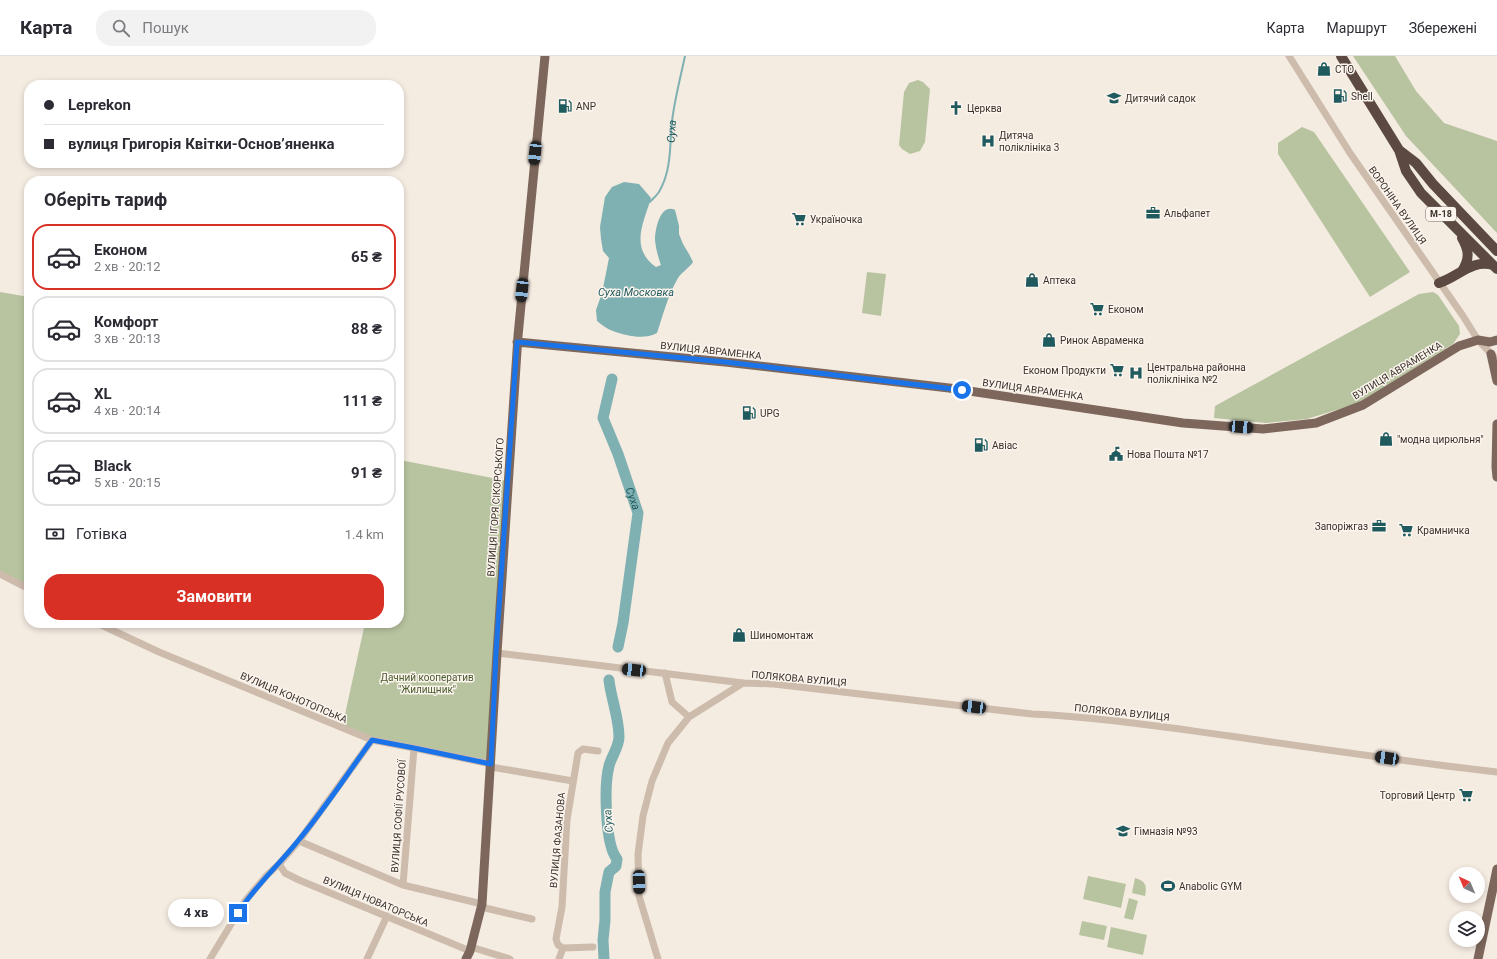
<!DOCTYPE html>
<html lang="uk">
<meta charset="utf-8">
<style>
body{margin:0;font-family:Roboto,sans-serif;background:#f2f2f3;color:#2b2b33;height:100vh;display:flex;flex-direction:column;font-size:15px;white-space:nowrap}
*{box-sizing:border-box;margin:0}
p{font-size:13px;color:#7c7c81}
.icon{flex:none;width:22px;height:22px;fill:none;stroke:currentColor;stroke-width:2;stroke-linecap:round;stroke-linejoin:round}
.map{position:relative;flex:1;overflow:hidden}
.side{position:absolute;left:24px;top:120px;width:380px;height:452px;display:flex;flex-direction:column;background:#fff;border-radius:16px;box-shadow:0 2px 6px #0003}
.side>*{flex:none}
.top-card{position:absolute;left:24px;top:24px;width:380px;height:88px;border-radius:16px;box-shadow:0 2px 6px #0003;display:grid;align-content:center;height:88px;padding:0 20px;background:#fff}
.needle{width:26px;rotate:316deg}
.controls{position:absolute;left:1449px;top:811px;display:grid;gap:8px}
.controls a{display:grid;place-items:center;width:36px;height:36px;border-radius:50%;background:#fff;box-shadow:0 2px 6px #0003;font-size:20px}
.end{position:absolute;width:18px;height:18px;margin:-9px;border:5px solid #1a73e8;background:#fff;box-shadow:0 0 0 2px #fff}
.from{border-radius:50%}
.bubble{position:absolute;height:28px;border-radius:14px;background:#fff;box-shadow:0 2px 6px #0003;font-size:13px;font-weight:700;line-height:28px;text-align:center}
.car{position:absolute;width:12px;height:24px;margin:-12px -6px;border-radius:5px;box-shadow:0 0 3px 1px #0007;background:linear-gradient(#222 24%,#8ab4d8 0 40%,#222 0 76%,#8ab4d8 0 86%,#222 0)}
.top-card b{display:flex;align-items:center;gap:14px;height:38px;font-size:15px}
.top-card b+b{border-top:1px solid #e1e1e2}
.top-card i{width:10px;height:10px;background:#2b2b33}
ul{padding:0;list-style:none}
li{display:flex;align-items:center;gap:12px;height:66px;margin:0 8px 6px;padding:0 12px;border:2px solid #e1e1e2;border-radius:16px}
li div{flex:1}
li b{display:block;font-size:15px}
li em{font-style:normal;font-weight:700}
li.on{border-color:#d93025}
li>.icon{width:36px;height:36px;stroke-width:1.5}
h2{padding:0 20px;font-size:18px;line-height:48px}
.pay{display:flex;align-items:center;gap:10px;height:44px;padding:0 20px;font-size:15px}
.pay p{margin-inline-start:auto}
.action{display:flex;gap:8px;margin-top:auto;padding:8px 20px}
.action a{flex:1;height:46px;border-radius:16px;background:#d93025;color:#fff;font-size:16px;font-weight:700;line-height:46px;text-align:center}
header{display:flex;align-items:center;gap:24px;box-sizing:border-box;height:56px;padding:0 20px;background:#fff;border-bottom:1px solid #e1e1e2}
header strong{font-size:19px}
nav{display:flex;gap:22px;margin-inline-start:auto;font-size:14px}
.search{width:280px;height:36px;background:#f2f2f3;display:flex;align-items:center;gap:10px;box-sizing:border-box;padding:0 14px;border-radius:16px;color:#7c7c81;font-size:15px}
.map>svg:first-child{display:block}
.green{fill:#b8c4a0}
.water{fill:#7fb0b2}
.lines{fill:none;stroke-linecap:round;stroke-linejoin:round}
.stream{stroke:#7fb0b2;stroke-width:2}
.river{stroke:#7fb0b2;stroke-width:11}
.minor{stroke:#cdbbac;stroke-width:7}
.major{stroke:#7d675c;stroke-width:9}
.highway{stroke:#5c4a42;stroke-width:10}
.route{stroke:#1a73e8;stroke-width:5}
.labels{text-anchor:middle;stroke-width:3;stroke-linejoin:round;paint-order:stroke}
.shield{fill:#fbf5ee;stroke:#756b66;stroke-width:1}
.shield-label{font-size:9px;font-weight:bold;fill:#3b302b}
.poi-label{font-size:10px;fill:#3b302b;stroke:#fbf5ee;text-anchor:start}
.street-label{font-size:10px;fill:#3b302b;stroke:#fbf5ee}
.park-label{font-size:10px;fill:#4a5a2e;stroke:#fbf5ee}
.water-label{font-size:11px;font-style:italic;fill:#1f5a5e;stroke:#fbf5ee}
</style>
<header>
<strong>Карта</strong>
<div class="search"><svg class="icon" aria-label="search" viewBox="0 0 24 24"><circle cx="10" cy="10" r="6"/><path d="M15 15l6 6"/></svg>Пошук</div>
<nav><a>Карта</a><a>Маршрут</a><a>Збережені</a></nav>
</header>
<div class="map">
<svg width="1497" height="903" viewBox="0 0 1497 903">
<rect width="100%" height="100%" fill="#f4ebe1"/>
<path class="green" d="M1353,0H1395L1416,35L1444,67L1497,85V177L1406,80Z
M918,24L923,26L930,33L925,86L920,95L910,98L902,93L899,89L904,36L909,27Z
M1302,71L1314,76L1410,216L1370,241L1278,98V87Z
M867,216L886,218L881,260L862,257Z
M0,236L29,241V533L0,518Z
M1433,236L1438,239L1459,270L1460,278L1453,288L1359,347L1307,363L1266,367L1214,362L1215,350L1419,238Z
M400,404L508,425L491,711L372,684L342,672L365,567H399Z
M1088,820L1126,828L1121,852L1083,843Z
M1135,822C1146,825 1147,830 1145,840L1132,837Z
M1129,842L1138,845L1133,864L1124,862Z
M1082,865L1107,870L1104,884L1079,879Z
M1111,871L1147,879L1143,899L1107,891Z"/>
<path class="water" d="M624,126L639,128L651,142C644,166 629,192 656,211L661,209C658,201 656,193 655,184C655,174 660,147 675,154L679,170V178L683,188L689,198L693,206C689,212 682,216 678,222C668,239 663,259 657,277C644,284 627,280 613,275C607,273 602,269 597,265L596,254L602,237L609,202L603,195L601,183L600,171L605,141L612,131Z"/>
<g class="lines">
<path class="stream" id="s1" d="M650,146C653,142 658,139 660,134C673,111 669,83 673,58C676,38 681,19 685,0"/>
<g class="river">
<path id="s2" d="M612,323L603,362L618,398L638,457L623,567L618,591"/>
<path d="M604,903L603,884L605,864V836L609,816L616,810L617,803C605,789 604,729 609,710C611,701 619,691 619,681C619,661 611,643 609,624"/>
</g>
<path class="minor" d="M1289,0L1350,97L1463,260L1478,284L1497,304
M0,518L29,533
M97,567L159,596L372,684L414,692L491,708
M497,597L743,627L774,628L1032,658C1098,661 1164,671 1230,680C1319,693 1408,706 1497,716
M689,661L743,627
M491,711L573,725
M299,785L403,829L482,848
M279,808L285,817L299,824L470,895
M403,829L414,692
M481,851L532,863
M471,891L510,903
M593,891L563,892L558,889L556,883L562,851L567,764L578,697L583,693L598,695
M210,903L245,845L267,819L279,808L299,785L372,684
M367,903L387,860
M559,903L563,892
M658,903L639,840L638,798L643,760L652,725L668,687L689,661L672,646L665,617"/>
<path class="major" d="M517,286L725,306L949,332L1183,367L1263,373L1316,367L1363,349L1459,290L1478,284L1490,286L1497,284
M1491,298L1497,325
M1497,368L1496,411L1497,421
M466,903L470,895L482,848L497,597L518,280L545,0
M1478,903L1497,813"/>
<path class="highway" d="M1341,0L1399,94L1406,115L1421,137L1497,213
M1399,94L1416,107L1433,128L1497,195
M1462,182C1469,194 1470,203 1462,215
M1439,227C1458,221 1472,203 1493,209"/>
</g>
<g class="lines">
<path class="route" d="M238,857C255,830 278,810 297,786C324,754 347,718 372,684L414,692L491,708L496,597L517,286L725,306L962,334"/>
</g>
<defs>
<symbol id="shop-bare" viewBox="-9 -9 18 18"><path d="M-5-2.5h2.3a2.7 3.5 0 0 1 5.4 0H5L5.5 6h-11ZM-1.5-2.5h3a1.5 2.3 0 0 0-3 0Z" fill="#1f5a5e" stroke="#fbf5ee" stroke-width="2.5" paint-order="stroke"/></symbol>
<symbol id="fuel-bare" viewBox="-9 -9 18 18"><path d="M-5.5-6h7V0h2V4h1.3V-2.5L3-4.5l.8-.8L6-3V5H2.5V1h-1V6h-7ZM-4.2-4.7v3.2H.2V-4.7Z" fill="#1f5a5e" stroke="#fbf5ee" stroke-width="2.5" paint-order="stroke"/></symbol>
<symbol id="school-bare" viewBox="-9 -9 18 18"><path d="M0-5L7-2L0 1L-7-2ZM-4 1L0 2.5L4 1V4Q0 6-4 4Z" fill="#1f5a5e" stroke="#fbf5ee" stroke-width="2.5" paint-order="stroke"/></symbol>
<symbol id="church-bare" viewBox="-9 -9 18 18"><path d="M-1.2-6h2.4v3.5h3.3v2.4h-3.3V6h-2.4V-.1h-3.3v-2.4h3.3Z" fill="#1f5a5e" stroke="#fbf5ee" stroke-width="2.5" paint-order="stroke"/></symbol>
<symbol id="hospital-bare" viewBox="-9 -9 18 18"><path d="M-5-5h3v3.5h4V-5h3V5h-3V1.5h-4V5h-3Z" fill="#1f5a5e" stroke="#fbf5ee" stroke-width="2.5" paint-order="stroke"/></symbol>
<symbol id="office-bare" viewBox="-9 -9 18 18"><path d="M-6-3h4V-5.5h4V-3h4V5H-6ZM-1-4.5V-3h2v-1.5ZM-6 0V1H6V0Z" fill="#1f5a5e" stroke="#fbf5ee" stroke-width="2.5" paint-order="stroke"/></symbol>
<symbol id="supermarket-bare" viewBox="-9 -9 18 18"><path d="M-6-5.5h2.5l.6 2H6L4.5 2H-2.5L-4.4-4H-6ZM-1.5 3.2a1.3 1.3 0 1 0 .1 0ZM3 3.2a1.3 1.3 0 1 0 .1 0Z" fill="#1f5a5e" stroke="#fbf5ee" stroke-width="2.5" paint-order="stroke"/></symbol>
<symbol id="civic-bare" viewBox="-9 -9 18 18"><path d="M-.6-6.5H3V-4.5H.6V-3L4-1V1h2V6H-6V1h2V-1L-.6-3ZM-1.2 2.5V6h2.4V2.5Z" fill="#1f5a5e" stroke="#fbf5ee" stroke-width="2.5" paint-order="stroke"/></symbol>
<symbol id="stadium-bare" viewBox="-9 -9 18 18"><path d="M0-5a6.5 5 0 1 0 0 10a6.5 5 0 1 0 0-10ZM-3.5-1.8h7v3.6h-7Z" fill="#1f5a5e" stroke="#fbf5ee" stroke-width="2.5" paint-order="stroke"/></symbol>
</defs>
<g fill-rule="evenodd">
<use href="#shop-bare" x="1314" y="3" width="20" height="20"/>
<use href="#fuel-bare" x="1330" y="30" width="20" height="20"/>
<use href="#school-bare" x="1104" y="32" width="20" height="20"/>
<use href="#fuel-bare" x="555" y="40" width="20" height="20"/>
<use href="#church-bare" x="946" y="42" width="20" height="20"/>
<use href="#hospital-bare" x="978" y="75" width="20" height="20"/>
<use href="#office-bare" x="1143" y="147" width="20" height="20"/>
<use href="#supermarket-bare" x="789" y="153" width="20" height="20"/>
<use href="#shop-bare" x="1022" y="214" width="20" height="20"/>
<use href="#supermarket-bare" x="1087" y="243" width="20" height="20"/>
<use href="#shop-bare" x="1039" y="274" width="20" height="20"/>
<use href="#supermarket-bare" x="1107" y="304" width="20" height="20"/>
<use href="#hospital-bare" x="1126" y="307" width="20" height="20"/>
<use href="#fuel-bare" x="739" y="347" width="20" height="20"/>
<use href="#shop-bare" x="1376" y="373" width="20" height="20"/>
<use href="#fuel-bare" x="971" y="379" width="20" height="20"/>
<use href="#civic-bare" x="1106" y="388" width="20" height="20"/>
<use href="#office-bare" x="1369" y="460" width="20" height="20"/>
<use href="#supermarket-bare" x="1396" y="464" width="20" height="20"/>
<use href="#shop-bare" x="729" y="569" width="20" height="20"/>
<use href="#supermarket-bare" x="1456" y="729" width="20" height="20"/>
<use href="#school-bare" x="1113" y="765" width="20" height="20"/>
<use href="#stadium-bare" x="1158" y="820" width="20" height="20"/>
</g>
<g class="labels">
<rect class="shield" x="1426" y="151" width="30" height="14" rx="3"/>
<g class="shield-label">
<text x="1441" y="161">М-18</text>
</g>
<g class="poi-label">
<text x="1335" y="17">СТО</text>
<text x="1351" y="44">Shell</text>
<text x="1125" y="46">Дитячий садок</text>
<text x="576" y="54">ANP</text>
<text x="967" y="56">Церква</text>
<text x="999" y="83">Дитяча<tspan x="999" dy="12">поліклініка 3</tspan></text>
<text x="1164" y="161">Альфапет</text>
<text x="810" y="167">Україночка</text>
<text x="1043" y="228">Аптека</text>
<text x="1108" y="257">Економ</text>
<text x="1060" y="288">Ринок Авраменка</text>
<text x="1147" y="315">Центральна районна<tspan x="1147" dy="12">поліклініка №2</tspan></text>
<text x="1106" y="318" text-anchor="end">Економ Продукти</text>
<text x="760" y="361">UPG</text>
<text x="1397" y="387">"модна цирюльня"</text>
<text x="992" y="393">Авіас</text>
<text x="1127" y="402">Нова Пошта №17</text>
<text x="1368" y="474" text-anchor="end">Запоріжгаз</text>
<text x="1417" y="478">Крамничка</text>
<text x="750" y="583">Шиномонтаж</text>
<text x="1455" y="743" text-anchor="end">Торговий Центр</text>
<text x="1134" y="779">Гімназія №93</text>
<text x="1179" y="834">Anabolic GYM</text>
</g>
<g class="street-label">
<text transform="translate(1398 149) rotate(55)" y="4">ВОРОНІНА ВУЛИЦЯ</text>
<text transform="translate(711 294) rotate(6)" y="4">ВУЛИЦЯ АВРАМЕНКА</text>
<text transform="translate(1397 314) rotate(-31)" y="4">ВУЛИЦЯ АВРАМЕНКА</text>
<text transform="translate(1033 333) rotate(8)" y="4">ВУЛИЦЯ АВРАМЕНКА</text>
<text transform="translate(495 451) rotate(-86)" y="4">ВУЛИЦЯ ІГОРЯ СІКОРСЬКОГО</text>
<text transform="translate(799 622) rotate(5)" y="4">ПОЛЯКОВА ВУЛИЦЯ</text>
<text transform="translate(294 641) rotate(23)" y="4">ВУЛИЦЯ КОНОТОПСЬКА</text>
<text transform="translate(1122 656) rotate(6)" y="4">ПОЛЯКОВА ВУЛИЦЯ</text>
<text transform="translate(398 760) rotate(-86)" y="4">ВУЛИЦЯ СОФІЇ РУСОВОЇ</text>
<text transform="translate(557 784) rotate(-85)" y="4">ВУЛИЦЯ ФАЗАНОВА</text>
<text transform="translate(376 845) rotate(23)" y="4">ВУЛИЦЯ НОВАТОРСЬКА</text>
</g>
<g class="park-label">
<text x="427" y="625">Дачний кооператив<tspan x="427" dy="12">"Жилищник"</tspan></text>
</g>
<g class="water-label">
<text dy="4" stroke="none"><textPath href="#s1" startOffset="76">Суха</textPath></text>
<text x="636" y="240">Суха Московка</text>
<text dy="4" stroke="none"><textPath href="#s2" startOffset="126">Суха</textPath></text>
<text transform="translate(608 765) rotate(-94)" y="4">Суха</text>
</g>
</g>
</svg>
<div class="controls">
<a><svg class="needle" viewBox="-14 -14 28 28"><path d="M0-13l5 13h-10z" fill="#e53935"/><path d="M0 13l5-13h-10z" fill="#7c7c81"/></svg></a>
<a><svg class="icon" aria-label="layers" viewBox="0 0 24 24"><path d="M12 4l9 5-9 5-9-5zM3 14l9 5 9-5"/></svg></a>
</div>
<i class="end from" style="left:962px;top:334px"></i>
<i class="end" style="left:238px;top:857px"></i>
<div class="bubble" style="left:168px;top:843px;width:56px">4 хв</div>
<i class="car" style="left:535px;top:97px;rotate:186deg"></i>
<i class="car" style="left:522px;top:234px;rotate:186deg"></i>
<i class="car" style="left:1241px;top:371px;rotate:94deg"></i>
<i class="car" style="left:634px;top:614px;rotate:276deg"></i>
<i class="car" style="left:974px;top:651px;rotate:277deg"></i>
<i class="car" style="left:1387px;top:702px;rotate:278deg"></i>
<i class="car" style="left:639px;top:826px;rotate:178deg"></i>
<div class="top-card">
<b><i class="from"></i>Leprekon</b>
<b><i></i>вулиця Григорія Квітки-Основ’яненка</b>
</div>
<section class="side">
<h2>Оберіть тариф</h2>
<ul>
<li class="on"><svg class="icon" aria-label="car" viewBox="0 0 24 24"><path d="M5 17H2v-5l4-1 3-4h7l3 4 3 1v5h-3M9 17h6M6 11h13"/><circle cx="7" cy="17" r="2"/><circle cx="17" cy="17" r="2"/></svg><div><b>Економ</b><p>2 хв · 20:12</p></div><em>65 ₴</em></li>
<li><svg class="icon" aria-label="car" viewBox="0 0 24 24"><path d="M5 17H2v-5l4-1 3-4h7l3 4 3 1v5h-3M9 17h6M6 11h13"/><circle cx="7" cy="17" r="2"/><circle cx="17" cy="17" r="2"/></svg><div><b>Комфорт</b><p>3 хв · 20:13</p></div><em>88 ₴</em></li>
<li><svg class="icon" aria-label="car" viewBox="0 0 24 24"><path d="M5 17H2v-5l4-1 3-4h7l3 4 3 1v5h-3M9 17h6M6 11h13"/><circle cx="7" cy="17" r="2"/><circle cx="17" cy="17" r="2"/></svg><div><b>XL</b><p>4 хв · 20:14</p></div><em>111 ₴</em></li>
<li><svg class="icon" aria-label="car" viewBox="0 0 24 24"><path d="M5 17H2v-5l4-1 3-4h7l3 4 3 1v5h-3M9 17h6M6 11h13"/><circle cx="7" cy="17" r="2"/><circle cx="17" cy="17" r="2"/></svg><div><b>Black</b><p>5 хв · 20:15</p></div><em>91 ₴</em></li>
</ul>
<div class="pay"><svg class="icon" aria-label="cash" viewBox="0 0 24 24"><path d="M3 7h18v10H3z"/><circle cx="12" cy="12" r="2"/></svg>Готівка<p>1.4 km</p></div>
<div class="action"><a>Замовити</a></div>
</section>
</div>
